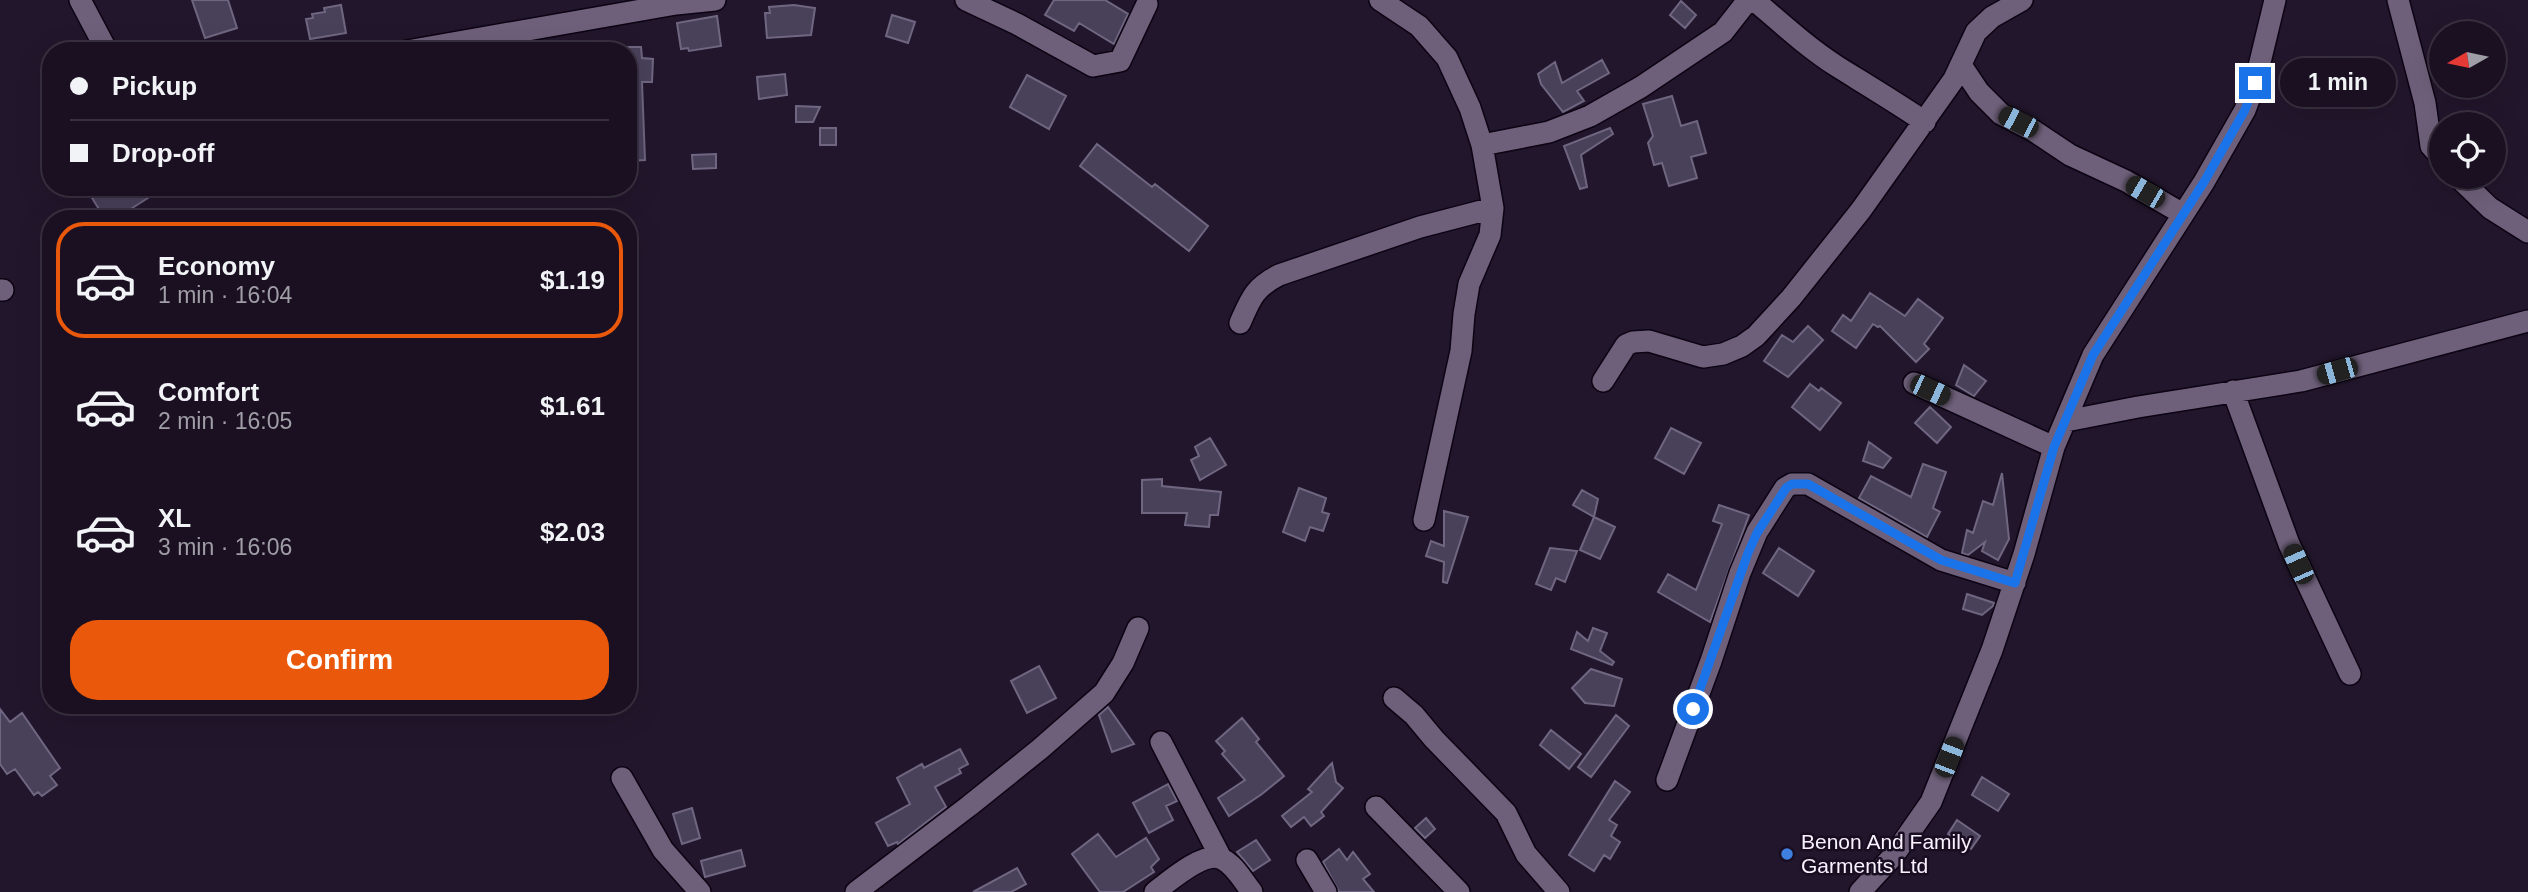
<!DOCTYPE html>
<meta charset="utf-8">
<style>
body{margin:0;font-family:Helvetica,sans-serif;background:#23192a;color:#f1f3f6;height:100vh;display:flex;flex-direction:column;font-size:26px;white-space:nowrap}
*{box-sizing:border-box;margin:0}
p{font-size:23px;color:#9f9da5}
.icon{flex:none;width:38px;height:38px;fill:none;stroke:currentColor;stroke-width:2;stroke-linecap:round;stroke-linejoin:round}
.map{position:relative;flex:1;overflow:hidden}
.sheet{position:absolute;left:42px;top:210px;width:595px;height:504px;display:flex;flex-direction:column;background:#1a1021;border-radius:28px;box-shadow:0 7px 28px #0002,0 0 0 2px #38303f}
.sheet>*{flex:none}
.banner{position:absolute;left:42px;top:42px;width:595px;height:154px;border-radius:28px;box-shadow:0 7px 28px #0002,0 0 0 2px #38303f;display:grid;align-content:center;height:154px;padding:0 28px;background:#1a1021}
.needle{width:46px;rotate:261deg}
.controls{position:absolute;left:2429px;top:21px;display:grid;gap:14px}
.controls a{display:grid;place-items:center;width:77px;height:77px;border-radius:50%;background:#1a1021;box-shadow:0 7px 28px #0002,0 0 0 2px #38303f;font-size:35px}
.end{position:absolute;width:32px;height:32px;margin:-16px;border:9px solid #1a73e8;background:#fff;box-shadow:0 0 0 4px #fff}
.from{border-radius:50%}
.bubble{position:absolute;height:49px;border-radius:24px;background:#1a1021;box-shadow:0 7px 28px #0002,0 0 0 2px #38303f;font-size:23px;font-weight:800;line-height:49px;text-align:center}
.car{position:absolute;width:21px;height:42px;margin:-21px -10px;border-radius:9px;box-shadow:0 0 5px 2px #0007;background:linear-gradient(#222 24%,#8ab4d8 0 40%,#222 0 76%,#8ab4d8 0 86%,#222 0)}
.banner b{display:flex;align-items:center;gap:24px;height:66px;font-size:26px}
.banner b+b{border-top:2px solid #38303f}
.banner i{width:18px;height:18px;background:#f1f3f6}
ul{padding:12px 0 0;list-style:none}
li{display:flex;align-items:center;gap:21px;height:116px;margin:0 14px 10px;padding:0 14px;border:4px solid transparent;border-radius:28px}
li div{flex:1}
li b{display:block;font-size:26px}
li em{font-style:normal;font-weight:800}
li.current{border-color:#ea580c}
li>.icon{width:63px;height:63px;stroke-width:1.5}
.button{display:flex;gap:14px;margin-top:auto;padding:14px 28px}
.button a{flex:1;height:80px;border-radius:28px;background:#ea580c;color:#fff;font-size:28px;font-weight:800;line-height:80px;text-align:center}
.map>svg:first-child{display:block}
.building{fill:#49405a;stroke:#6f6681;stroke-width:2}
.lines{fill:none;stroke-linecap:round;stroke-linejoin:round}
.minor-casing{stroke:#0c0313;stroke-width:24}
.minor{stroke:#6e607a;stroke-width:21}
.route{stroke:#1a73e8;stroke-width:9}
.shop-dot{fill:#3f7fe0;stroke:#190d22;stroke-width:2.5}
.labels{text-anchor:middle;stroke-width:5;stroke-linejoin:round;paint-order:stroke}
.poi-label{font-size:21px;fill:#f8f2fe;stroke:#190d22;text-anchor:start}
</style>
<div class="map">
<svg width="2528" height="892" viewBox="0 0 2528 892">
<rect width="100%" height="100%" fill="#22162c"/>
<path class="building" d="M192,0H228L237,28L205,38Z
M1054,0H1105L1128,14L1114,44L1079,23L1074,31L1045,15Z
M1681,1L1696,15L1685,28L1670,15Z
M341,5L346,33L310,39L306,19L313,18L312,14L325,12L324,8Z
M794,5L815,8L811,35L767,38L765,13H770L769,7Z
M892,15L915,22L908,43L886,36Z
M717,16L721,46L689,51L688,48L681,49L677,23Z
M628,47H641L642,58L653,59L652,82H642L645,160L628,161Z
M1602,60L1609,73L1577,91L1584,101L1563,112L1541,84L1538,74L1555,62L1562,83Z
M785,74L787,95L759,99L757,77Z
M1027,75L1066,96L1049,129L1010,107Z
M1672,96L1681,126L1697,121L1706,153L1691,157L1697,178L1669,186L1662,163L1654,165L1648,143L1653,136L1643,104Z
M796,106L820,107L813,122H796Z
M820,128H836V145H820Z
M1610,128L1613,134L1581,155L1587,187L1580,189L1564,146Z
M1097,144L1152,187L1155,184L1208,226L1189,251L1080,166Z
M716,154V168L693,169L692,155Z
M97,187H165L115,219H105L89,193Z
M1870,293L1905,316L1918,299L1943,318L1924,344L1929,349L1916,362L1880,326L1878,327L1873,324L1856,348L1832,331L1843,315L1851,321Z
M1808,326L1823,340L1788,377L1764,361L1782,335L1793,342Z
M1964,365L1986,381L1974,396L1956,385Z
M1810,384L1819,391L1821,388L1841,403L1820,430L1792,407Z
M1930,407L1951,427L1937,443L1915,423Z
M1671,428L1701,443L1684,474L1655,458Z
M1210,438L1226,465L1200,480L1191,460L1199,456L1195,447Z
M1869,442L1891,458L1883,468L1863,461Z
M1923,464L1946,472L1933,508L1940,512L1927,537L1859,498L1871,476L1911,497Z
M2002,473L2009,539L1998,560L1982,551L1985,542L1968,555L1962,553L1967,530L1973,533L1983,501L1993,505Z
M1162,479V486L1221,492L1218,515H1210L1209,527L1185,525L1187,513H1142V480Z
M1299,488L1326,498L1322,512L1329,514L1323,531L1310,527L1305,541L1283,532Z
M1582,490L1598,499L1594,517L1573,505Z
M1719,505L1749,515L1710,622L1658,592L1668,574L1696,590L1722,524L1713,521Z
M1444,511L1468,517L1447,583L1443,582L1444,562L1426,556L1431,541L1444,546Z
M1594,517L1615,527L1600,559L1580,550Z
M1550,548L1577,551L1565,582L1556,578L1551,590L1536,584Z
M1779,548L1814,571L1798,596L1763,573Z
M1967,594L1994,603L1993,606L1982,615L1963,609Z
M1593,628L1607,633L1600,651L1614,662L1612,665L1571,649L1577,632L1588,641Z
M1039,666L1056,698L1027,713L1011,681Z
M1591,669L1622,679L1614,706L1585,703L1572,688Z
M1108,707L1134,744L1112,752L1099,715Z
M0,709L10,722L22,713L60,768L50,776L57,785L42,796L38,792L34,795L15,769L7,774L0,764Z
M1616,715L1629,726L1591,777L1578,767Z
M1242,718L1259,739L1256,742L1284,776L1262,794L1229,816L1218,798L1245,780L1222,754L1225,751L1216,741Z
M1551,730L1581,754L1569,769L1540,745Z
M960,749L968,764L959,769L961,773L935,787L946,807L898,844L897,842L888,846L876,823L910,804L897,778L922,764L924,768Z
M1332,763L1336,782L1343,788L1321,812L1324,816L1311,826L1304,817L1291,827L1282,816L1312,792L1308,789Z
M1982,777L2009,794L1998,811L1972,795Z
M1615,781L1630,792L1609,820L1617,825L1611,836L1620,842L1610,859L1604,855L1594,871L1569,855Z
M1168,784L1177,801L1166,806L1173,820L1149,833L1133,803Z
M692,808L700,838L682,844L673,814Z
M1426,818L1435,829L1425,838L1415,828Z
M1957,820L1980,836L1971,849L1948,834Z
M1098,834L1116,857L1146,838L1159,859L1151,867L1154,872L1123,892H1100L1072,854Z
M1256,840L1270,860L1253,871L1237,852Z
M1339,849L1347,860L1353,852L1370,874L1363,879L1374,892H1339L1323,862Z
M741,850L745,866L705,877L701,861Z
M1017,868L1026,884L1011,892H973Z"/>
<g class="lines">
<defs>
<path id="minor" d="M80,0L107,51
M665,0L676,4L715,0
M966,0L1017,24L1093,66L1120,61L1147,4
M1380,0L1419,26L1447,58L1470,108L1482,145L1493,208L1490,235L1469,284L1464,314L1461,351L1424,520
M1754,0C1781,23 1808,48 1838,67C1867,85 1897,103 1925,122
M2398,0L2425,103L2431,146L2441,157
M407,51L676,4
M1961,65L1979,92L2001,114L2034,131L2070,155L2126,181L2183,214
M1482,145L1549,132L1590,116L1641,87L1723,32L1748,0
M2458,177L2490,208L2528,232
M0,290H3
M1240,323C1251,298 1254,288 1279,275L1420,227L1493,208
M1603,381L1626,345L1633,342L1649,341L1703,357L1723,354L1742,346L1756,336L1791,298L1861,210L1954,79L1976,32L1992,17L2022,0
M1914,383L2054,447
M2233,391L2289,544L2350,674
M2066,421L2138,407L2301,381L2528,321
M1394,698L1414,715L1434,739L1506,813L1526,854L1559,892
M1161,742L1221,858
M622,778L663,850L700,892
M1667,780L1711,661L1740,573L1757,532L1785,488L1792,484H1808L1941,560L2015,583
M1376,807L1459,892
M1307,860L1326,892
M856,892L969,806L1040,749L1104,693L1123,663L1138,628
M1155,892C1169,881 1205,850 1222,859C1235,865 1243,881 1252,892
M1860,892L1894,855L1931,802L1992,650L2024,554L2054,447L2093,355L2204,182L2245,110L2255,83L2275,0"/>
</defs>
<use href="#minor" class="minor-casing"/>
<use href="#minor" class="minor"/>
</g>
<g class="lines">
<path class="route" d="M1693,709L1748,553L1757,533L1786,488L1792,484H1808L1941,560L2015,583L2054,447L2093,355L2204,182L2245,110L2255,83"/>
</g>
<circle class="shop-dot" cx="1787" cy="854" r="7"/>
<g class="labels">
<g class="poi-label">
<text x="1801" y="849">Benon And Family<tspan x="1801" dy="24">Garments Ltd</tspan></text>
</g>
</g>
</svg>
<div class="controls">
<a><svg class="needle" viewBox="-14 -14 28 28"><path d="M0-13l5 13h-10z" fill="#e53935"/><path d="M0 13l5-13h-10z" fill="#9f9da5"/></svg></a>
<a><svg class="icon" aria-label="locate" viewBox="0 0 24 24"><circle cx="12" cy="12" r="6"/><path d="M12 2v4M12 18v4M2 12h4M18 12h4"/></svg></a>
</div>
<i class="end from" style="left:1693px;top:709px"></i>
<i class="end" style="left:2255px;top:83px"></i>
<div class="bubble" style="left:2280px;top:58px;width:116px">1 min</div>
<i class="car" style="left:2018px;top:122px;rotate:297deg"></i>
<i class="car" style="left:2145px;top:192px;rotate:300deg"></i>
<i class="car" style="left:2337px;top:371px;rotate:254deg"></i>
<i class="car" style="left:1930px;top:390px;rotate:115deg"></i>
<i class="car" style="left:2298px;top:564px;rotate:336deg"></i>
<i class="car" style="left:1949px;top:757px;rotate:21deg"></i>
<div class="banner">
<b><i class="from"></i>Pickup</b>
<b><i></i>Drop-off</b>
</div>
<section class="sheet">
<ul>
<li class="current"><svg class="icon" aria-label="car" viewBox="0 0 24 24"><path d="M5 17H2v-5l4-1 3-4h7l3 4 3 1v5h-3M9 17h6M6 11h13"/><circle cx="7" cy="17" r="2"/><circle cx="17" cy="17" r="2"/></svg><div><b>Economy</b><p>1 min · 16:04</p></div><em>$1.19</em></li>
<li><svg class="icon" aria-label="car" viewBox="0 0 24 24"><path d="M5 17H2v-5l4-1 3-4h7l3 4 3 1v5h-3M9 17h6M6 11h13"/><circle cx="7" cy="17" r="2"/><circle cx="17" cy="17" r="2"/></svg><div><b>Comfort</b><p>2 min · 16:05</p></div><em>$1.61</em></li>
<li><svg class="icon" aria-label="car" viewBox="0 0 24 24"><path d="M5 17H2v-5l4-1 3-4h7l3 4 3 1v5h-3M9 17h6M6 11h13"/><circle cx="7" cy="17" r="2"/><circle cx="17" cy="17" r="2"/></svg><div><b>XL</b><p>3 min · 16:06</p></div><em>$2.03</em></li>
</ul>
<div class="button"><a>Confirm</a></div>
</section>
</div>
